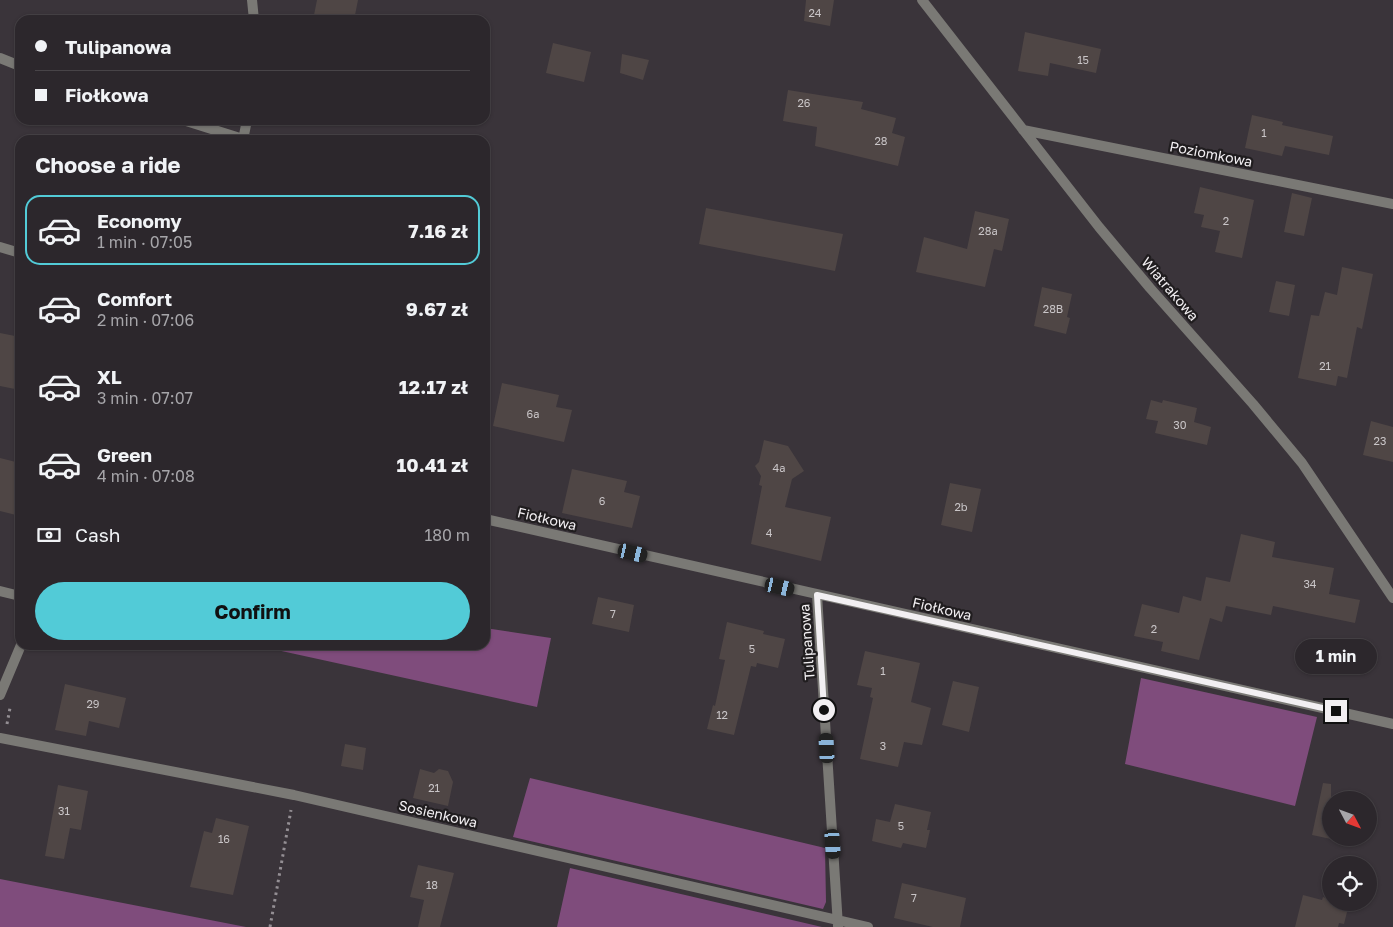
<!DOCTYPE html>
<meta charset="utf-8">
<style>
body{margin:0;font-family:"Golos Text",sans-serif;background:#383338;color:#f1f3f6;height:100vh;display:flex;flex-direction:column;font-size:19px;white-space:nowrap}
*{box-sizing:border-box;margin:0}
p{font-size:16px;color:#a6a5a9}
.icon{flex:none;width:28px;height:28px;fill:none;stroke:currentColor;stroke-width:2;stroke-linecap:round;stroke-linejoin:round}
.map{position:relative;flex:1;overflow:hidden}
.side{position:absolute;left:15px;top:135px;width:475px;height:515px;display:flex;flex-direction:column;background:#2c272c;border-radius:15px;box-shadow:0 1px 4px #0004,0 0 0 1px #484448}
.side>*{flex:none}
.guide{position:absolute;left:15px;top:15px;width:475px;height:110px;border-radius:15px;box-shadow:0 1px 4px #0004,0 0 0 1px #484448;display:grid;align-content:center;height:110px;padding:0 20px;background:#2c272c}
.needle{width:32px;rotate:131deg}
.controls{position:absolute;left:1322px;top:791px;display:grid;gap:10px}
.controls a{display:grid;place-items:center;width:55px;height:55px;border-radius:50%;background:#2c272c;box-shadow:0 1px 4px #0004,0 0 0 1px #484448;font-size:25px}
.end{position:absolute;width:22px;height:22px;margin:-11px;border:6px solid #f2eff2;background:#111;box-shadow:0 0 0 2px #111}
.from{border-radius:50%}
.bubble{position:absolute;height:35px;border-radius:18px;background:#2c272c;box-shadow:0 1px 4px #0004,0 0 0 1px #484448;font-size:16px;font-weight:700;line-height:35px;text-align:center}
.car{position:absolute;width:15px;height:30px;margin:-15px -8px;border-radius:6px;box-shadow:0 0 4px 1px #0007;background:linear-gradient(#222 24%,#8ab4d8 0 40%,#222 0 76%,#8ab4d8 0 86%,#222 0)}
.guide b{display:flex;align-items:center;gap:18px;height:48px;font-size:19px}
.guide b+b{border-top:1px solid #484448}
.guide i{width:12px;height:12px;background:#f1f3f6}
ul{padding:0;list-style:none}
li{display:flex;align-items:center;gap:15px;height:70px;margin:0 10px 8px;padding:0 10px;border:2px solid transparent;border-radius:15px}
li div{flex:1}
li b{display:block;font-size:19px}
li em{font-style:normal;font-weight:700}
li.on{border-color:#52cbd7}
li>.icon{width:45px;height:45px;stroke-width:1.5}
h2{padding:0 20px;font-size:22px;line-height:60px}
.pay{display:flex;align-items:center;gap:12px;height:55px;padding:0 20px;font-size:19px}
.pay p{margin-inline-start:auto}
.cta{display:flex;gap:10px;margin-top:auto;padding:10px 20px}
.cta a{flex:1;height:58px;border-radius:30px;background:#52cbd7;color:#111;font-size:20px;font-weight:700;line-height:58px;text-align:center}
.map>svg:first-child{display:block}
.green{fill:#7f4c7c}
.building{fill:#4f4645}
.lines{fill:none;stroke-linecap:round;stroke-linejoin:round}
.path{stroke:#948f94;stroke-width:3;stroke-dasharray:2.5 4;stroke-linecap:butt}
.street{stroke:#7a7975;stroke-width:10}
.route{stroke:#f2eff2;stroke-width:6}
.labels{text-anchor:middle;stroke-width:4.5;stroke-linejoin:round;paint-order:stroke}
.number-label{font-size:11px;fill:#c9c5c7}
.street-label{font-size:14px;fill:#f2eff2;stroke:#201d1f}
</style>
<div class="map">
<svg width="1393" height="927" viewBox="0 0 1393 927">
<rect width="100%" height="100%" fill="#3a343a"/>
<path class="green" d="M485,628L551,638L537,707L254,645H485Z
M1141,678L1317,717L1295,806L1125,764Z
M530,778L825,848L826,902L823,909L513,837Z
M570,868L822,927H557Z
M0,879L246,927H0Z"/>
<path class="building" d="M317,0H358L354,20H313Z
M806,0H834L830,26L804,21Z
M1025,32L1101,49L1096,73L1050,63L1048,76L1018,71Z
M553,43L591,52L584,82L546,73Z
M622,54L649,60L643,80L620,73Z
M788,90L863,102L861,109L896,118L892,133L905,137L898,166L815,146L817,127L783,121Z
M1252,115L1283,122L1282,125L1333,136L1329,155L1285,146L1282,156L1245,148Z
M1200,187L1254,200L1242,258L1215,252L1220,231L1201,227L1204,215L1194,213Z
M1292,193L1312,198L1304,236L1284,232Z
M706,208L843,234L835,271L699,244Z
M975,211L1009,219L1002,251L994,249L985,287L916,272L924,237L967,249Z
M1342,267L1373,274L1362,329L1357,327L1347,378L1338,376L1336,386L1298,378L1311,315L1319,316L1325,292L1337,295Z
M1276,281L1295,285L1289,316L1269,312Z
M1042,287L1072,294L1067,317L1070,318L1066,334L1034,326Z
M0,333L20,337V390L0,386Z
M502,383L559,395L556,407L572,410L564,442L493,426Z
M1151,400L1162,403L1163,400L1197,408L1194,422L1211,427L1207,445L1155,433L1158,421L1146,419Z
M1371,421L1393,427V462L1363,455Z
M764,440L788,446L804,471L792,479L785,507L831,517L821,561L751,544L762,486L759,485L761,476L755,466L759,462Z
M0,458L20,463V516L0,511Z
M572,469L627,481L624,492L640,496L632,528L562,513Z
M950,483L981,489L972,532L941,525Z
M1241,534L1275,542L1272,557L1334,568L1329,594L1360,600L1355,623L1273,606L1271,615L1226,606L1222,622L1210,618L1199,660L1161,651L1163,642L1134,636L1142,604L1179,613L1183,596L1201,601L1206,577L1230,582Z
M598,597L634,605L629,632L592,624Z
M727,622L764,631L763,634L785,639L778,668L757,663L756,667L751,666L734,735L707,729L713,705L715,706L725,660L719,659Z
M865,651L920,663L911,702L931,708L922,745L904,742L898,767L860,759L873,698L870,697L872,688L857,685Z
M953,681L979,687L969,732L942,725Z
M65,684L126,698L119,728L89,721L86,736L55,730Z
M345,744L366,748L363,770L341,766Z
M420,769L434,773L439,769L448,771L453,782L448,806L413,798Z
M1323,783L1331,784V839L1312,835Z
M58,785L88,791L81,830L70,828L64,859L45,856Z
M895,804L931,812L927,830H930L926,848L903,843L901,848L872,841L876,819L890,822Z
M216,818L249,826L233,895L190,887L204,831L212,833Z
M418,865L454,873L440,927H418L424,900L410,897Z
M902,883L966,898L960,927H933L894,918Z
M1303,895L1322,900L1323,897L1331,900V902L1349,904L1344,924L1339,923L1338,927H1295Z"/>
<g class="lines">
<path class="path" d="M7,724L10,708
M270,927L291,810"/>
<path class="street" d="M252,0L254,20
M922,0L1099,227L1150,288L1253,404L1302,463L1393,598
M0,58L20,66
M183,120L243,139
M1023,130L1393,204
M243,140L247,120
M0,247L20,253
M485,519L1393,724
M0,591L20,596
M817,595L838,926
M0,695L21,645
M0,738L294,795L868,927"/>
</g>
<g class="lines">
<path class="route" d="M824,710L817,595L1336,711"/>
</g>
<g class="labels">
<g class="number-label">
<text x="815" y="17">24</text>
<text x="1083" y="64">15</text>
<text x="804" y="107">26</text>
<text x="1264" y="137">1</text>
<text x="881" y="145">28</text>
<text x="1226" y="225">2</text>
<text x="988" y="235">28a</text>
<text x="1053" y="313">28B</text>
<text x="1325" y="370">21</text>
<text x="533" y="418">6a</text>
<text x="1180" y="429">30</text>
<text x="1380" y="445">23</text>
<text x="779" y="472">4a</text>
<text x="602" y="505">6</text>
<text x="961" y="511">2b</text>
<text x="769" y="537">4</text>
<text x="1310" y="588">34</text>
<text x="613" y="618">7</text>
<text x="1154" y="633">2</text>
<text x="752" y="653">5</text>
<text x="883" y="675">1</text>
<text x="93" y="708">29</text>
<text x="722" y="719">12</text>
<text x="883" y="750">3</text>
<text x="434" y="792">21</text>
<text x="64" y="815">31</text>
<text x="901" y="830">5</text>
<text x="224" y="843">16</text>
<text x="432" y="889">18</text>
<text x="914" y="902">7</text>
</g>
<g class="street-label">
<text transform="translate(1211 154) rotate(11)" y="5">Poziomkowa</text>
<text transform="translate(1170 289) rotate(49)" y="5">Wiatrakowa</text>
<text transform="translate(547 519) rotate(13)" y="5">Fiołkowa</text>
<text transform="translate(942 609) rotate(13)" y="5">Fiołkowa</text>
<text transform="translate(807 642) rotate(-94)" y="5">Tulipanowa</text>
<text transform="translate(438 814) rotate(13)" y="5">Sosienkowa</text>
</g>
</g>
</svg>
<div class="controls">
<a><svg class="needle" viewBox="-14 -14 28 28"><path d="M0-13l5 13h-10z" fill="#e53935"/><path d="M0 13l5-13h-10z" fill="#a6a5a9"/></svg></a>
<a><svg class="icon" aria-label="locate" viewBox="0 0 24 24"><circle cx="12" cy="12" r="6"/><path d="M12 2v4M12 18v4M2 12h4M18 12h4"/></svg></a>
</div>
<i class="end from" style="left:824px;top:710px"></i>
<i class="end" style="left:1336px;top:711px"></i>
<div class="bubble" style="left:1295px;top:639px;width:82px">1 min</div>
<i class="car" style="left:633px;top:553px;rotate:103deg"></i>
<i class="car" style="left:780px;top:587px;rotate:103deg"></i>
<i class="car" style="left:827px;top:748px;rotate:357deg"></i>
<i class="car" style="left:833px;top:844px;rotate:176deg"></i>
<div class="guide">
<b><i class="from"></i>Tulipanowa</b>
<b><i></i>Fiołkowa</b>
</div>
<section class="side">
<h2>Choose a ride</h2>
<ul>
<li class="on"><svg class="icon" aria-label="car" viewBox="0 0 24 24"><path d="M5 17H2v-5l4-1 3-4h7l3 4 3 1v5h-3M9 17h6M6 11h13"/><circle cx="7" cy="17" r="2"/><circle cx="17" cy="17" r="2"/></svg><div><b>Economy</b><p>1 min · 07:05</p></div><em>7.16 zł</em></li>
<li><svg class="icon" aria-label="car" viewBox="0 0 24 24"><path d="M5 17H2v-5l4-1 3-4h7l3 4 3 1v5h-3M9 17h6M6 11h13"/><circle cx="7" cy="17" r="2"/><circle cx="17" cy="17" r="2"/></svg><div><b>Comfort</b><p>2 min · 07:06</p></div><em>9.67 zł</em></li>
<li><svg class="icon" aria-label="car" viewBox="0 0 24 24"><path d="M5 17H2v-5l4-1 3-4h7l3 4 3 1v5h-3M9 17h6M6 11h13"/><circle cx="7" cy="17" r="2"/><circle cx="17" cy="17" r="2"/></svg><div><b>XL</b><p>3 min · 07:07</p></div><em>12.17 zł</em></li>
<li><svg class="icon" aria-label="car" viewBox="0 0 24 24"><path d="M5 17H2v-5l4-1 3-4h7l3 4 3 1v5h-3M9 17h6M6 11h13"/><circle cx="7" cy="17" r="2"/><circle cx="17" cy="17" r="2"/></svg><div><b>Green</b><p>4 min · 07:08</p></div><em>10.41 zł</em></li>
</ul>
<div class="pay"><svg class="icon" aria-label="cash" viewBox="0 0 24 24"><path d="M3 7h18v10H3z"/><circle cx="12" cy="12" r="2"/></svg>Cash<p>180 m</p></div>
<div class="cta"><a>Confirm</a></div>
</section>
</div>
